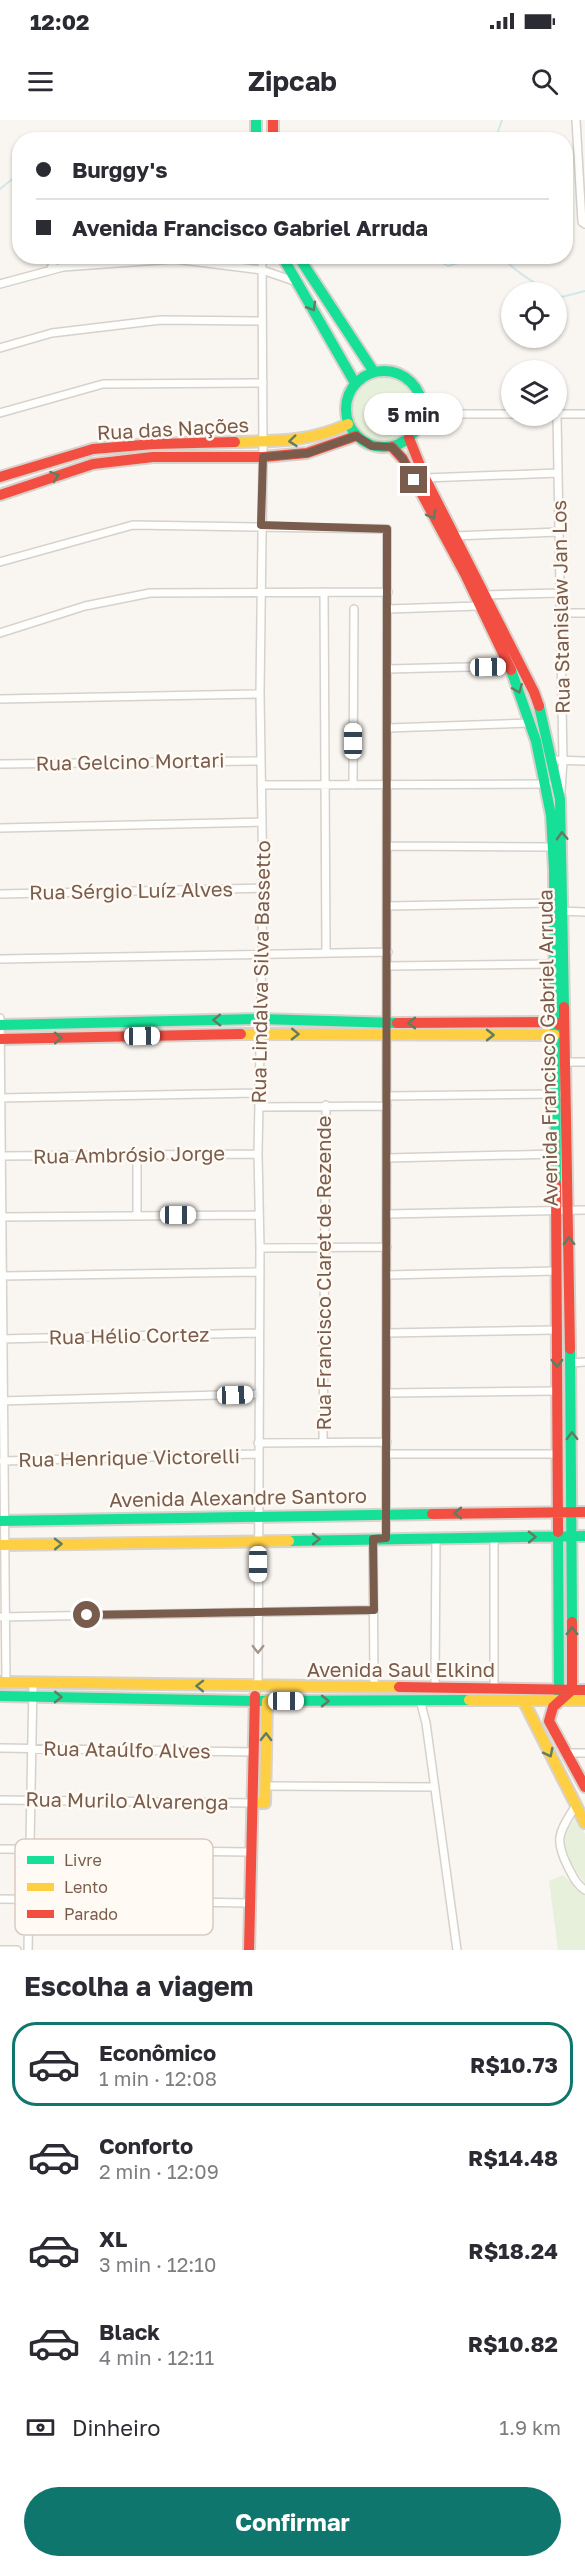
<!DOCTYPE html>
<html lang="pt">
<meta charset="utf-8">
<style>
body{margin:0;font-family:"Golos Text",sans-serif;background:#f2f2f3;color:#2b2b33;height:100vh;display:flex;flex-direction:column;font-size:22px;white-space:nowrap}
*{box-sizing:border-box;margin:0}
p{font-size:20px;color:#7c7c81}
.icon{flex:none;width:33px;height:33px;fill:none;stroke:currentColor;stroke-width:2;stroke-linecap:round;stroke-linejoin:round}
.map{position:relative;height:1830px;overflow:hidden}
.side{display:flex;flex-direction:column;background:#fff;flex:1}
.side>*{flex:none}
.hud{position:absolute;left:12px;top:12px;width:561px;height:132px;border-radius:24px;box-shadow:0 2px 4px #0004;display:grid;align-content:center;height:132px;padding:0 24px;background:#fff}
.buttons{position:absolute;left:501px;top:162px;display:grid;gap:12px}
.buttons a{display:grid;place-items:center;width:66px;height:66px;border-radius:50%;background:#fff;box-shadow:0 2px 4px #0004;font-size:30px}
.end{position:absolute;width:27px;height:27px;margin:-14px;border:8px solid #7a5c4d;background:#fff;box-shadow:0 0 0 3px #fff}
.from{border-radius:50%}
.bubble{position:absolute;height:42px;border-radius:21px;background:#fff;box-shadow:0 2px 4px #0004;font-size:20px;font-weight:700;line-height:42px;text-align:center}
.car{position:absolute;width:18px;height:36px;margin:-18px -9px;border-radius:8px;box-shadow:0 0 4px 2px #0007;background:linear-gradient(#fff 24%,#345 0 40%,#fff 0 76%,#345 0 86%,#fff 0)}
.hud b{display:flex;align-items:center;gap:21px;height:57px;font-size:22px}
.hud b+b{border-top:2px solid #e1e1e2}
.hud i{width:15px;height:15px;background:#2b2b33}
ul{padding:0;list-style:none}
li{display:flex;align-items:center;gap:18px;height:84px;margin:0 12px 9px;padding:0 12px;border:3px solid transparent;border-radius:24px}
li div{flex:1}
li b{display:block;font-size:22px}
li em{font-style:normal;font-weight:700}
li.selected{border-color:#0f766e}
li>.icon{width:54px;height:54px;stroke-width:1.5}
h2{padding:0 24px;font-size:27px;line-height:72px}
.pay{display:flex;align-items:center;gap:15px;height:66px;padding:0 24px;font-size:22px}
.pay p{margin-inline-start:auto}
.cta{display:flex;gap:12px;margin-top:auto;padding:12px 24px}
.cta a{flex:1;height:69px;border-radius:36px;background:#0f766e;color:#fff;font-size:24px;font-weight:700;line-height:69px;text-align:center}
.status{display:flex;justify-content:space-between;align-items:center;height:42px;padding:0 30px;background:#fff;direction:ltr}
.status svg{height:16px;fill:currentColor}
header{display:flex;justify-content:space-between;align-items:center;height:78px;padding:0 24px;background:#fff;font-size:27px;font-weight:700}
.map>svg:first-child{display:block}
.green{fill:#e7f0db}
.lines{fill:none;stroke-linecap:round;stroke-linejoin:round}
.stream{stroke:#d0e8ea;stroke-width:2}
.street-casing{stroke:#d7d1cb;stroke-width:10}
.fast-casing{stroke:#d9d2cb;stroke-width:14}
.slow-casing{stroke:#d9d2cb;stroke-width:14}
.jam-casing{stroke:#d9d2cb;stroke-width:14}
.street{stroke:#fefefd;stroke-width:7}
.fast{stroke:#16e098;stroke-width:10}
.slow{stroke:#ffcf43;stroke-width:10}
.jam{stroke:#f24e42;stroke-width:10}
.oneway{stroke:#617d60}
.oneway2{stroke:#a8958b}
.route{stroke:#7a5c4d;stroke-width:8}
.labels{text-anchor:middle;stroke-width:5;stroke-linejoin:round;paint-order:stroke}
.street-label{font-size:20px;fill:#7a5c4d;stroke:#fffaf3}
.key{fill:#fffaf3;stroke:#d7cbc1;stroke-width:1.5}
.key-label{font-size:16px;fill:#7a5c4d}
</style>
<div class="status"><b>12:02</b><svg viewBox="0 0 49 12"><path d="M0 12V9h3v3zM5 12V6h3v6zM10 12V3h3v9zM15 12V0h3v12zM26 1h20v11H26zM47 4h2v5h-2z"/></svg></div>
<header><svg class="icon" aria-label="menu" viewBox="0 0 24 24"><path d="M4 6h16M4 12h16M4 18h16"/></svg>Zipcab<svg class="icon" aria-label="search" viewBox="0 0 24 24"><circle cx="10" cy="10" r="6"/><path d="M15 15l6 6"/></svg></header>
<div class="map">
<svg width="585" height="1830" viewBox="0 0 585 1830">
<rect width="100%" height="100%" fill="#f9f5f0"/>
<path class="green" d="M351 289a32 32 0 1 1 64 0a32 32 0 1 1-64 0Z
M576,1696L585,1714V1763C577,1753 563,1732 565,1718C566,1711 572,1703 576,1696Z
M563,1755L585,1775V1830H558L549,1761Z"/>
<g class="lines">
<path class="stream" d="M63,20L80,13L100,20
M495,20L502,0
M0,69L20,53
M430,136L448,146L483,136
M502,136C511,149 538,166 552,172
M556,175L562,177L585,171"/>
<defs>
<path id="street" d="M576,0L582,102L585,104
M50,150L57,136
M0,164L63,147L174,139L262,150L297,162
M0,228L52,213L161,200L262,201
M0,293L103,264L263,263
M422,294H512
M556,294H585
M557,294L563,641L561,671
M425,358L558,353
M454,416L559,412
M0,442L133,405L387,409L386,1418
M324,472L326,832
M484,475L560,473
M388,489L479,486
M561,493H585
M0,513L85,486L150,473L388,472
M388,549L508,546
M0,579L260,574
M388,608L531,603
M552,640L585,641
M0,644L261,641
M261,665L547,664
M353,665L354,489
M0,708L262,702
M388,726L552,727
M0,774L263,768
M388,786L554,783
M561,791L585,792
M0,839L388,832
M388,846L555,844
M0,898L6,1562
M561,942H585
M387,976L559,974
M0,978L259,973
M260,987L387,986
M137,1035V1095
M0,1036L258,1034
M387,1038L556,1034
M387,1094L585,1090
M0,1097L259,1095
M260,1128L387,1127
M387,1155L556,1151
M1,1156L259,1152
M387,1213L557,1210
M0,1219L259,1213
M571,1243L585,1242
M387,1273L557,1271
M0,1281L258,1274
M323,1322L326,985
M258,1323L387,1322
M387,1334H558
M3,1341L258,1334
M494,1417V1569
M373,1419L374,1566
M0,1497L374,1490
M258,1567L260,1128L258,1034L263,768L260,574L263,337L262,136
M435,1567L436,1418
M420,1580L426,1603L457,1830
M0,1628L254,1632
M568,1633H585
M265,1666L435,1667
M0,1680L253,1683
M576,1685C560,1712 553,1717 568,1747C573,1756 576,1764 585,1770
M0,1729L251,1732
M0,1779L250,1783
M0,1830H17
M28,1830L33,1563"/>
<path id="fast" d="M256,0V20
M282,136L355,263
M298,136L374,252
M346 289a38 38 0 1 1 76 0a38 38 0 1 1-76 0Z
M511,550L536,621L551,695L554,749L556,1064
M539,586L560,679L564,887
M0,905L261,899L397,903
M570,1229L572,1502
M0,1401L432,1394
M558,1412L559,1581
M289,1421L585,1416
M0,1576L253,1581L469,1580"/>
<path id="slow" d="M235,322C275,321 311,322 348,304
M241,914L555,915
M0,1425L289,1421
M0,1562L399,1567
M469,1580H585
M523,1580L585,1703
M253,1683H265L267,1581"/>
<path id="jam" d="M273,0V20
M409,318L425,358L534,572L539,586
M392,327L403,339L466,456L511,550
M0,357L93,329L154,324L235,322
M0,375L93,344L153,337H263L307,333L356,316
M564,887L570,1229
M397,903L555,902L559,905
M0,919L241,914
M556,1064L558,1412
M432,1394L585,1392
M572,1502V1570L553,1587L549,1601L585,1667
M399,1567L585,1570
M249,1830L255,1576"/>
</defs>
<use href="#street" class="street-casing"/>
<use href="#fast" class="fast-casing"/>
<use href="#slow" class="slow-casing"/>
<use href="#jam" class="jam-casing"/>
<use href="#street" class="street"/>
<use href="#fast" class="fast"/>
<use href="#slow" class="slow"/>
<use href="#jam" class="jam"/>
</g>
<defs><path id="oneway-chevron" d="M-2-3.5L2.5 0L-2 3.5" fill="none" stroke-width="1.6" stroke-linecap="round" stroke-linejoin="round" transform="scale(1.5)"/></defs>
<g class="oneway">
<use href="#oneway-chevron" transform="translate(312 187) rotate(59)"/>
<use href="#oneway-chevron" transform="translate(293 321) rotate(174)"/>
<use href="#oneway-chevron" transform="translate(55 356) rotate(-19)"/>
<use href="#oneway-chevron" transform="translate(432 395) rotate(63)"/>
<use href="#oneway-chevron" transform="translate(518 569) rotate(68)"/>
<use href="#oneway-chevron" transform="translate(562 716) rotate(-93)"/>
<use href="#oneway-chevron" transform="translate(217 900) rotate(179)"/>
<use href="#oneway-chevron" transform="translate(412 903) rotate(180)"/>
<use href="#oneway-chevron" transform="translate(295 914) rotate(1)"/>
<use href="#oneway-chevron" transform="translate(490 915)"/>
<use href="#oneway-chevron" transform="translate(58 918) rotate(-1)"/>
<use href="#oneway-chevron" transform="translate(569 1121) rotate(-91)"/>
<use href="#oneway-chevron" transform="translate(557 1243) rotate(90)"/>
<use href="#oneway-chevron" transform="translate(572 1316) rotate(-91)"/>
<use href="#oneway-chevron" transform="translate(458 1393) rotate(180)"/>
<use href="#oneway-chevron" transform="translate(532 1417) rotate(-1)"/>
<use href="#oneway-chevron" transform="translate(316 1419) rotate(-1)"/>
<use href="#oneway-chevron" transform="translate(58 1424) rotate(-1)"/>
<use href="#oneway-chevron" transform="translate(572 1511) rotate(-90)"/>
<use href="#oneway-chevron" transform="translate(200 1566) rotate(-179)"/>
<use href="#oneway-chevron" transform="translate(58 1577) rotate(1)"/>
<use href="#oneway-chevron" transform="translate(325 1581)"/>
<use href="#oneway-chevron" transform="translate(266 1617) rotate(-89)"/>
<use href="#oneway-chevron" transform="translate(549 1633) rotate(63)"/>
</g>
<use class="oneway2" href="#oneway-chevron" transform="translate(258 1529) rotate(90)"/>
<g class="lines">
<path class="route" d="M87,1495L374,1490L373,1419L386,1418L387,409L261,405L263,337L308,333L356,316L372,326L392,327L403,339L414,360"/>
</g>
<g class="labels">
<g class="street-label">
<text transform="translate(173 309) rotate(-3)" y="7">Rua das Nações</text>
<text transform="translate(561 487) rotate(-91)" y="7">Rua Stanislaw Jan Los</text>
<text transform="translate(130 642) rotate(-1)" y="7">Rua Gelcino Mortari</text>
<text transform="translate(131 771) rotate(-1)" y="7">Rua Sérgio Luíz Alves</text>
<text transform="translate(261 852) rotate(-89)" y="7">Rua Lindalva Silva Bassetto</text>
<text transform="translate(548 928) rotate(-91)" y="7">Avenida Francisco Gabriel Arruda</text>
<text transform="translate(129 1035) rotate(-1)" y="7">Rua Ambrósio Jorge</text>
<text transform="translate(324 1153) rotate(-90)" y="7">Rua Francisco Claret de Rezende</text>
<text transform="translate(129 1216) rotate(-1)" y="7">Rua Hélio Cortez</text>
<text transform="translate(129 1338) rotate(-1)" y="7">Rua Henrique Victorelli</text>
<text transform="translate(238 1378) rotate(-1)" y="7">Avenida Alexandre Santoro</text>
<text x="401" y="1557">Avenida Saul Elkind</text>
<text transform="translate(127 1630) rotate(1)" y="7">Rua Ataúlfo Alves</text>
<text transform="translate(127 1681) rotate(1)" y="7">Rua Murilo Alvarenga</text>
</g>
</g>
<rect x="15" y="1719" width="198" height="96" rx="9" class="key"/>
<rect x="27" y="1736" width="27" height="8" fill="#16e098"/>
<rect x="27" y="1763" width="27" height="8" fill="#ffcf43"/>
<rect x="27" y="1790" width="27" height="8" fill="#f24e42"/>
<g class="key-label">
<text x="64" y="1746">Livre</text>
<text x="64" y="1773">Lento</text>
<text x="64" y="1800">Parado</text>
</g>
</svg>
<div class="buttons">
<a><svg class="icon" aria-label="locate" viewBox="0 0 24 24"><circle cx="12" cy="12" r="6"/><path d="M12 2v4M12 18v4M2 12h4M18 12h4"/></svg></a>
<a><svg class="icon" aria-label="layers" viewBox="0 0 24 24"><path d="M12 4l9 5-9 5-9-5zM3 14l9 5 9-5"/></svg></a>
</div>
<i class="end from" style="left:87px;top:1495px"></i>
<i class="end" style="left:414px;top:360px"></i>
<div class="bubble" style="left:364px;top:273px;width:99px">5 min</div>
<i class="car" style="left:488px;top:547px;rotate:89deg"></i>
<i class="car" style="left:353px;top:621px;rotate:0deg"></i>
<i class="car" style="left:142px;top:916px;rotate:89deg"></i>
<i class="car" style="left:178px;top:1095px;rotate:90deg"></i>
<i class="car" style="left:235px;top:1275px;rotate:88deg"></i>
<i class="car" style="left:258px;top:1444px;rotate:180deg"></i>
<i class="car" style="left:286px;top:1581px;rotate:90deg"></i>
<div class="hud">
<b><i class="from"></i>Burggy's</b>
<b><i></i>Avenida Francisco Gabriel Arruda</b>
</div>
</div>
<section class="side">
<h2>Escolha a viagem</h2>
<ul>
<li class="selected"><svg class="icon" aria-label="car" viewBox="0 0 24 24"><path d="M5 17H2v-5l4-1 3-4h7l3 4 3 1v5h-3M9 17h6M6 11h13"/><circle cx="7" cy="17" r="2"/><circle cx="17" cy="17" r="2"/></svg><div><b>Econômico</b><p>1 min · 12:08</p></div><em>R$10.73</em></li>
<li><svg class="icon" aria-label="car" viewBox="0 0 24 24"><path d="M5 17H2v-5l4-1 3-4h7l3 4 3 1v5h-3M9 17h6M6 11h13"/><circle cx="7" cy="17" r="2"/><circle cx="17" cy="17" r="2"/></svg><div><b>Conforto</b><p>2 min · 12:09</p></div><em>R$14.48</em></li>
<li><svg class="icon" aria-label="car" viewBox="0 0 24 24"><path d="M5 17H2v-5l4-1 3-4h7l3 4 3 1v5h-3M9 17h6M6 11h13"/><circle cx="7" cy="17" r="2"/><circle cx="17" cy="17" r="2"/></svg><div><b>XL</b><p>3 min · 12:10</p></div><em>R$18.24</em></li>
<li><svg class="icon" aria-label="car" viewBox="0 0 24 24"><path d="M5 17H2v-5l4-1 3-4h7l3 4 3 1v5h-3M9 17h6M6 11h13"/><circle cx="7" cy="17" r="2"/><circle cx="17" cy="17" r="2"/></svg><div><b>Black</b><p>4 min · 12:11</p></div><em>R$10.82</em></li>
</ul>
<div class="pay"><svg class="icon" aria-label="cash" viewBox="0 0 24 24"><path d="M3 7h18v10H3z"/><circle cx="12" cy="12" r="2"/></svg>Dinheiro<p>1.9 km</p></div>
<div class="cta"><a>Confirmar</a></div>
</section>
